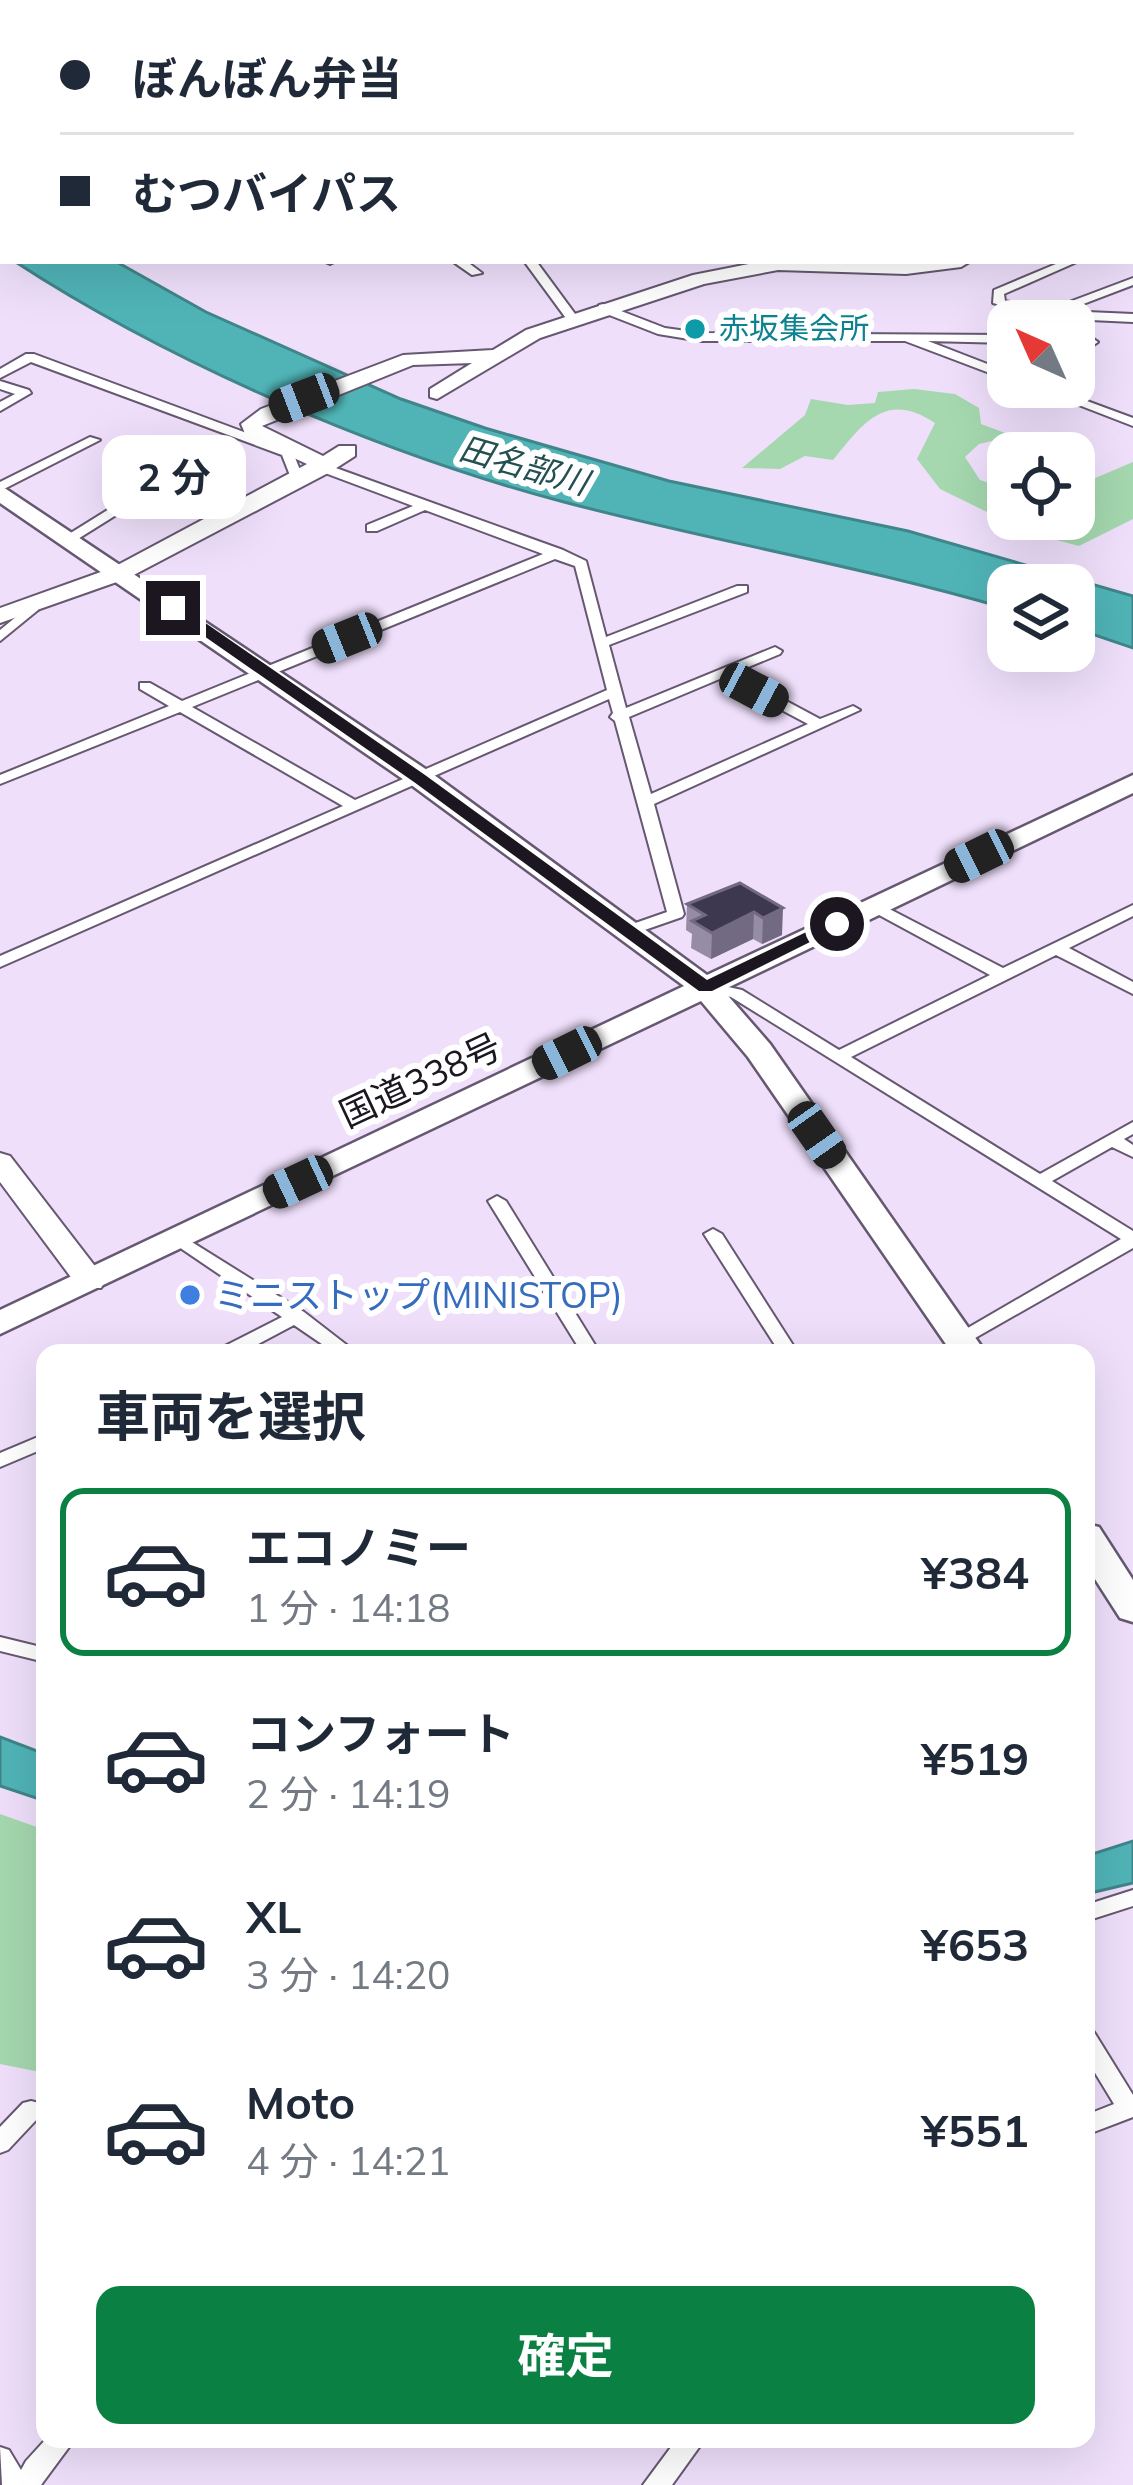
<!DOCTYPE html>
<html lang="ja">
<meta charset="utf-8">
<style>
body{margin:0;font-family:Mulish,"Noto Sans JP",sans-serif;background:#f2f2f3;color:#1f2937;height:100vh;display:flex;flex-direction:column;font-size:45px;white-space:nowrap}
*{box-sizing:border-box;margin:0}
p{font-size:39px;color:#747a83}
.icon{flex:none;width:66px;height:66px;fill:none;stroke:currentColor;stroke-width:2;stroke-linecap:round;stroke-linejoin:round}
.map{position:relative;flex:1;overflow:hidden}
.side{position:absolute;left:36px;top:1344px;width:1059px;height:1104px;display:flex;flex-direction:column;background:#fff;border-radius:24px;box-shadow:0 12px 48px #0002}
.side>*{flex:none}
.guide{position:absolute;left:0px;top:0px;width:1134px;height:264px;box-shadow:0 12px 48px #0002;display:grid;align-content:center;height:264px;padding:0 60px;background:#fff}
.needle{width:78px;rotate:315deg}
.buttons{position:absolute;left:987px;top:300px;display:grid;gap:24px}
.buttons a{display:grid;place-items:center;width:108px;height:108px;border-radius:24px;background:#fff;box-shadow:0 12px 48px #0002;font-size:60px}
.end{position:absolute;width:54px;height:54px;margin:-27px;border:15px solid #1b161f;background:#fff;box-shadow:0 0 0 6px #fff}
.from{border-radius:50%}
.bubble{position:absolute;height:84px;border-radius:24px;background:#fff;box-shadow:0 12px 48px #0002;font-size:39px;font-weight:700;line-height:84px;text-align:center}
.car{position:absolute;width:36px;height:72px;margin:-36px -18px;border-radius:15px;box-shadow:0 0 9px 3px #0007;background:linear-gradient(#222 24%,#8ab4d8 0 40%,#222 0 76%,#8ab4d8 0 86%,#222 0)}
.guide b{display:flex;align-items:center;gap:42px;height:114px;font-size:45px}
.guide b+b{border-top:3px solid #e0e1e3}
.guide i{width:30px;height:30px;background:#1f2937}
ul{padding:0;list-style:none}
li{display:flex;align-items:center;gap:36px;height:168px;margin:0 24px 18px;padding:0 36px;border:6px solid transparent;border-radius:24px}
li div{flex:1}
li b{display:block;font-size:45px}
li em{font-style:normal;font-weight:700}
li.active{border-color:#0b8043}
li>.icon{width:108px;height:108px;stroke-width:1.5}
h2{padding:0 60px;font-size:54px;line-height:144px}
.button{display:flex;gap:24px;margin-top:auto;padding:24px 60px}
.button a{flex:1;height:138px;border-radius:24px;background:#0b8043;color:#fff;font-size:48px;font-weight:700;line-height:138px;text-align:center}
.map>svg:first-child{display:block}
.green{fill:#a5d8af}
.water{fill:#50b4b7;stroke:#408589;stroke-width:3}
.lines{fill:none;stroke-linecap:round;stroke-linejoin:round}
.street-casing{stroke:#655870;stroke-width:4}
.primary-casing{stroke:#655870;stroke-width:4}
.highway-casing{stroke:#655870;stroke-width:5}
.street{fill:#fff;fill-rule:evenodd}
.primary{fill:#fff;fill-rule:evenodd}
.highway{fill:#fff;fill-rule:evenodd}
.wall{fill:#968ca6}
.shaded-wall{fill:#726a83}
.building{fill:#3d3850;stroke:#726a83;stroke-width:3}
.route{fill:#1b161f}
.culture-dot{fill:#0f9aa8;stroke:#fff;stroke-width:4.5}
.shop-dot{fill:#3f7fe0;stroke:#fff;stroke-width:4.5}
.labels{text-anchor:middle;stroke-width:12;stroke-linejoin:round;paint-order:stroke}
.far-culture-label{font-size:30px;fill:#0d838f;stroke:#fff;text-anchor:start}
.far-water-label{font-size:33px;font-style:italic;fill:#245051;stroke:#fff}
.street-label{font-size:36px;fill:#1b161f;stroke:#fff}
.shop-label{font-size:36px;fill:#366cbe;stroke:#fff;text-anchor:start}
</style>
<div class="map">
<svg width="1133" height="2485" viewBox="0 0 1133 2485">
<rect width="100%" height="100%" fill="#efdffb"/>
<path class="green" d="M914,389L955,394L979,408L981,424L1013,436L979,444L965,457L980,480L1008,489V519H1074V487L1133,462V519L1079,546L1030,533L940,489L917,459L935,423C886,390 863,423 833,460L805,456L780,469L742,468L805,415L811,399L848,405L875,403L878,392Z
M0,1814L45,1830V2073L0,2064Z"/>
<path class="water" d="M14,261H115L206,312L401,399L485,428L669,481L908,531L1133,596V648L1074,628V585H1008V609C862,566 711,541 564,502C382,454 172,364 14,261Z
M0,1737L45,1754V1801L0,1786Z
M1133,1841V1883L1086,1894V1856Z"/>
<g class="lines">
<defs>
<path id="street" d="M297,0H308L311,3H300Z
M379,0H400L395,3H374Z
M512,0H523L526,3H515Z
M712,0H723L726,3H715Z
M1122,0H1133V2L1118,3Z
M1131,211H1133V218H1131Z
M323,261H336L330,264Z
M452,261H466L482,273L472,275Z
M524,261H536L578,318L576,321H568Z
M1063,261H1079L1004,294L1005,301L1048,310L1133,278V285L1065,311L1133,314V322L1047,318L993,303L994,290Z
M603,304L665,328L701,333L1008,335V343L928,341L1008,372V380L905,341H701L658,334L599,311V305Z
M1074,337L1092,338L1098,342L1092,346L1074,345Z
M26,354H34L292,450L304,480L293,483L282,455L31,362L0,378V369Z
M0,381L29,390L31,393L0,411V402L15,394L0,389Z
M1032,387H1049L1133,418V426Z
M90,437L100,440L0,491V482Z
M188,460L194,464L193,467L73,542H63L61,539Z
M322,463L563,550L586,561L606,637L737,586H747V592L609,645L626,708L775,647L782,651L780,654L734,673L820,719L853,706L860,710L654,804L684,914L682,917L636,933H624L622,930L624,927L667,912L615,721L610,717L613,713L609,699L0,967V956L343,806L180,712L0,784V775L169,706L140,689V683H150L182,701L543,554L425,510L377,531H367V525L413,506L317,470V464ZM555,559L575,566L607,690L355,800L192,707ZM722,678L808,724L651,794L629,717Z
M33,603L38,604V610L0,641V630Z
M874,901L1003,968L1133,905V916L1069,948L1133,982V994L1056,955L851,1057L1040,1174L1133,1122V1134L1124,1139L1133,1145V1157L1112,1147L1052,1181L1133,1231V1248L961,1346L954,1344L952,1340L954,1336L1121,1239L731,997L699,990L697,987L705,982L742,990L839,1050L990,975L868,909L866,906Z
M497,1196L506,1201L600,1353H582L488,1201Z
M713,1229L722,1234L798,1353H780L704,1234Z
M179,1234L304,1312L357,1353H335L294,1325L241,1353H217L219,1349L282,1317L173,1243L170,1239Z
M45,1434V1448L0,1467V1453Z
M0,1637L45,1648V1662L0,1651Z
M1133,1890V1906L1086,1921V1905Z
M1086,2029L1094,2032L1133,2095V2117L1086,2135V2115L1114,2104L1086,2058Z
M31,2101L39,2103L43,2110L39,2117L8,2150L0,2153V2127L23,2103Z
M46,2439H75L41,2485H2L0,2447L9,2450L21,2470L26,2461Z
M677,2439H705L672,2485H643Z"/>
<path id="primary" d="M1133,196V208L1131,209V197Z
M764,261H971L961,267L906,274L778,270L704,284L540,338L437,399L430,397V389L472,363L413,365L262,426L323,456L339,446H355V456L330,472L128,578L0,623V608L112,568L307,464L246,436L241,424L261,409L403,355L493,350L526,330L693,275Z
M0,1153L10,1156L101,1274L105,1281L101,1288H79L0,1182Z"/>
<path id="highway" d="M0,485L430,772L707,975L1133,775V793L723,990L770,1044L986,1353H952L748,1057L701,1001L0,1334V1310L684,986L410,784L0,503Z
M1086,1524L1099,1527L1133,1580V1622L1120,1618L1086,1565Z"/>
</defs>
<use href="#street" class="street-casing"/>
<use href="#primary" class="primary-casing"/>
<use href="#highway" class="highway-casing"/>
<use href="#street" class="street"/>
<use href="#primary" class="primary"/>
<use href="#highway" class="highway"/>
</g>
<path class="wall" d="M740,883L782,935L762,944L753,939L711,959L691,948L692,934L686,930L687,904Z"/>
<path class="shaded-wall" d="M783,908L782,935L762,944L763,918Z
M754,912L753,939L711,959L712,933Z"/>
<path class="building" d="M740,883L783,908L763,918L754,912L712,933L692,921L705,915L687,904Z"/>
<path class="route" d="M168,604H178L425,775L707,980L831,920L846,924L712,991H699L414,782L168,611Z"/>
<circle class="culture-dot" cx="695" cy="329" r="12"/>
<circle class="shop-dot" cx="190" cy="1295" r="12"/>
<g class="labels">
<g class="far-culture-label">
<text x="719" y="339">赤坂集会所</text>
</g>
<g class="far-water-label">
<text transform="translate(524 465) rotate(16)" y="12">田名部川</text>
</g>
<g class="street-label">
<text transform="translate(420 1080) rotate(-25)" y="13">国道338号</text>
</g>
<g class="shop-label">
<text x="214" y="1308">ミニストップ(MINISTOP)</text>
</g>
</g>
</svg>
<div class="buttons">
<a><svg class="needle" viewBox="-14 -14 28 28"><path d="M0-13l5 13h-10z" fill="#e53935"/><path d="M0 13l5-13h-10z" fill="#747a83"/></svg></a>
<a><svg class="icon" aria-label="locate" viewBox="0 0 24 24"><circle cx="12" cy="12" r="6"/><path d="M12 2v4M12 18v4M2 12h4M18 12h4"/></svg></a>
<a><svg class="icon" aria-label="layers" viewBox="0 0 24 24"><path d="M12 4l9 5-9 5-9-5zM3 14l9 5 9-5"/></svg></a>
</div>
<i class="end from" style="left:837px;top:924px"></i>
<i class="end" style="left:173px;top:608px"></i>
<div class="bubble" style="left:102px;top:435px;width:144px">2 分</div>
<i class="car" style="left:304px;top:398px;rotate:249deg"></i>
<i class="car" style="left:347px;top:638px;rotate:248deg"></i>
<i class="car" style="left:754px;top:690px;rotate:118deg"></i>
<i class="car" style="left:979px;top:856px;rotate:244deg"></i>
<i class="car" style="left:567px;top:1053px;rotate:244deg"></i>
<i class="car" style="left:817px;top:1135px;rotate:145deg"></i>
<i class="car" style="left:298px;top:1182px;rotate:245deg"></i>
<div class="guide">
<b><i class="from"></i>ぼんぼん弁当</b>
<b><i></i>むつバイパス</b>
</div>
<section class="side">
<h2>車両を選択</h2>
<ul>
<li class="active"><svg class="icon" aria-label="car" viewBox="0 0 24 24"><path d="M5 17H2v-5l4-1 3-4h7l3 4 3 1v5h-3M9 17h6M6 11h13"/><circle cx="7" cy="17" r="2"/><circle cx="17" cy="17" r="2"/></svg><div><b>エコノミー</b><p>1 分 · 14:18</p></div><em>¥384</em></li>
<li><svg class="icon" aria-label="car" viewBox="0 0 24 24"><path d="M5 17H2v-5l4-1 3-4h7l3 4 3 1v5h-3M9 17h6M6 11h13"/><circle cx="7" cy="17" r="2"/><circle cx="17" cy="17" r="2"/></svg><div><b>コンフォート</b><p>2 分 · 14:19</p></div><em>¥519</em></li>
<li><svg class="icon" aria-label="car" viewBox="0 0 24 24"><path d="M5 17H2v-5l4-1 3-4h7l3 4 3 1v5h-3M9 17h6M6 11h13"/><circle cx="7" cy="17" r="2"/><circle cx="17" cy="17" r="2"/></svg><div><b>XL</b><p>3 分 · 14:20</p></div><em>¥653</em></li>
<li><svg class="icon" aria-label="car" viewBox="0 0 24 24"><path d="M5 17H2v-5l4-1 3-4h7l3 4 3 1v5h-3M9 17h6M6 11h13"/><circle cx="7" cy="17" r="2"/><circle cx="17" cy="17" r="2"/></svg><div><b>Moto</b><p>4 分 · 14:21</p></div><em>¥551</em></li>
</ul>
<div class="button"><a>確定</a></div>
</section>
</div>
